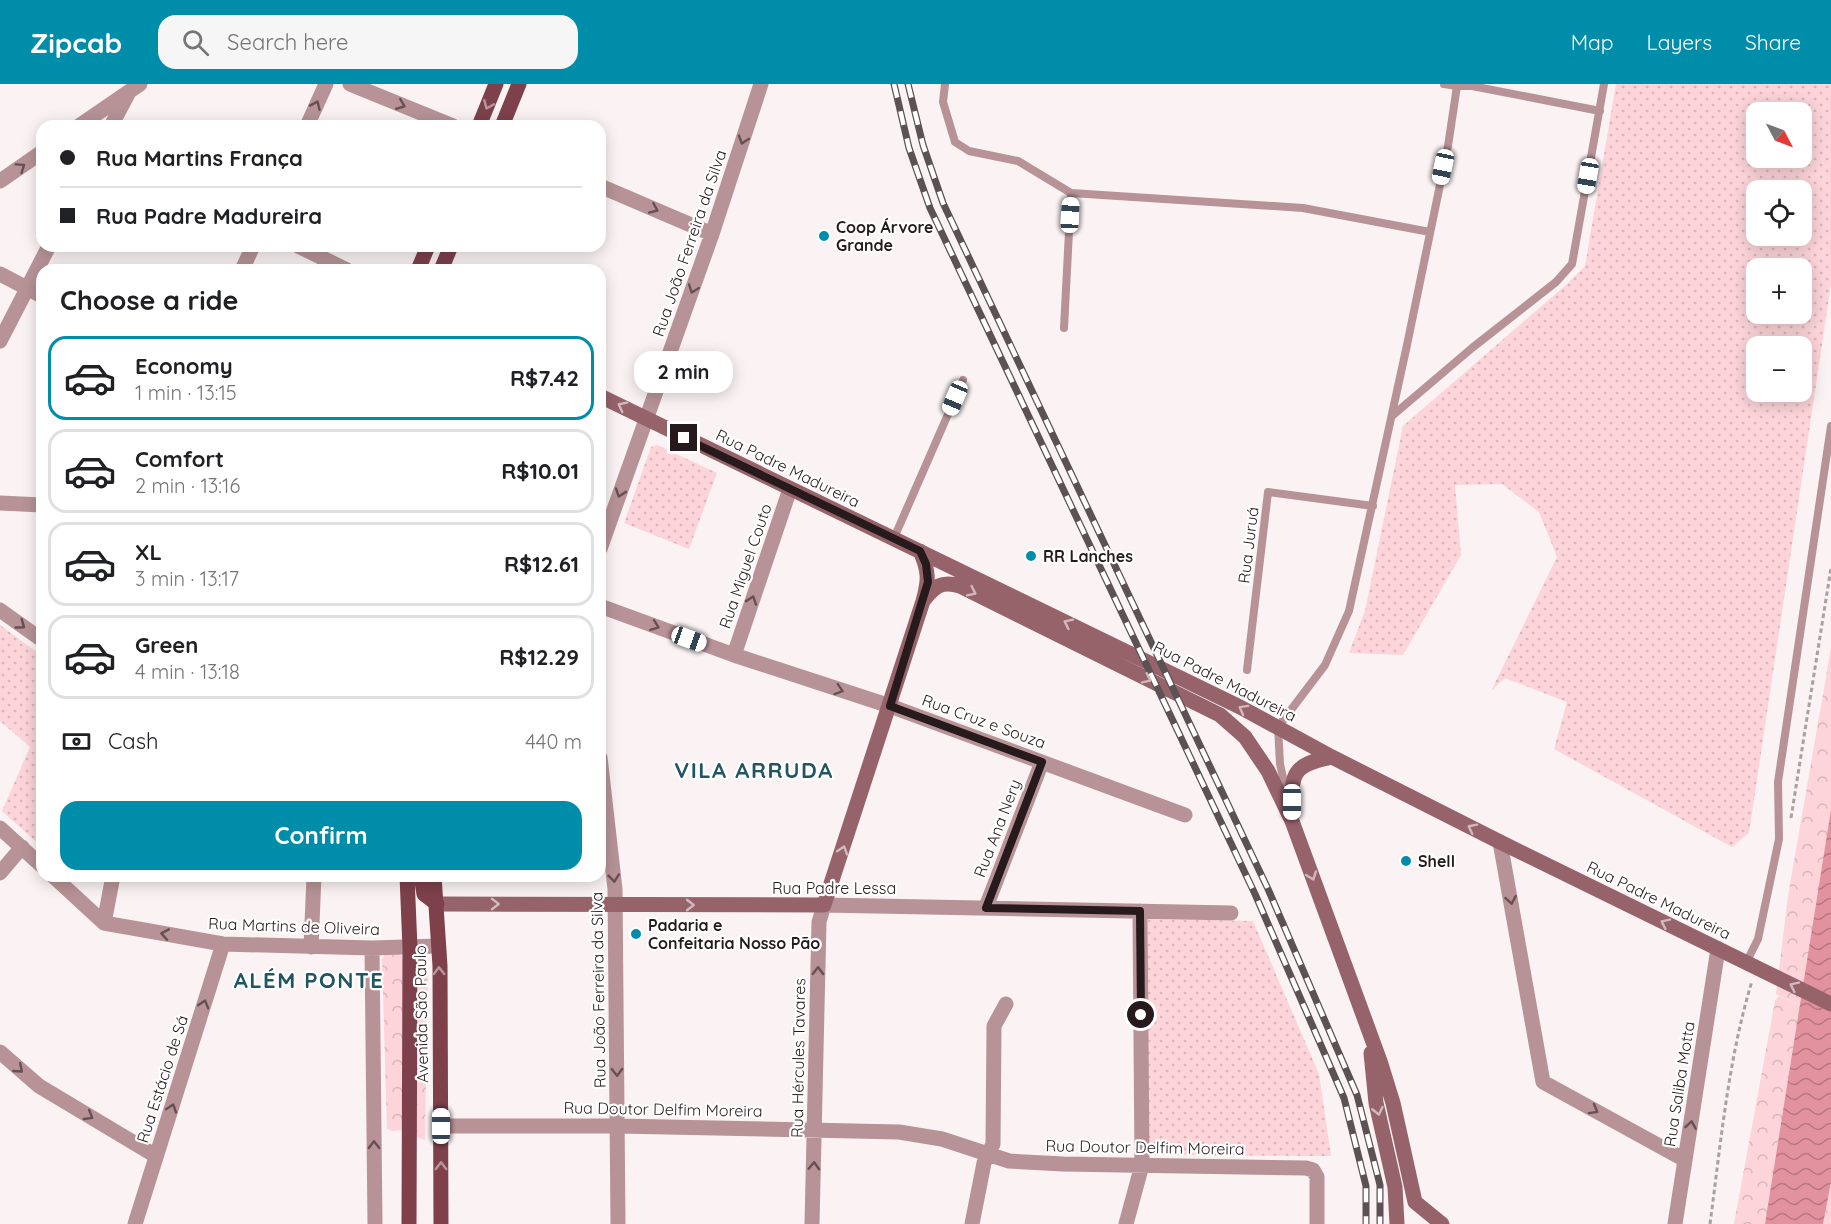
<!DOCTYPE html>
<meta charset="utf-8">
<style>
body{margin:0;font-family:Quicksand,sans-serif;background:#f6f6f6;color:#202124;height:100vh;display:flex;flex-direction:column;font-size:22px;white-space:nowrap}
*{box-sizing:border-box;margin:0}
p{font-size:20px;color:#757577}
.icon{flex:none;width:33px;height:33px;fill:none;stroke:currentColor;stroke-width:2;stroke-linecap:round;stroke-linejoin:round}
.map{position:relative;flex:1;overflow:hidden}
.panel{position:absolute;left:36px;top:180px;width:570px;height:618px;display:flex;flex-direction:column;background:#fff;border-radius:18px;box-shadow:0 3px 15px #0003}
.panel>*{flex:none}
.guide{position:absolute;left:36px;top:36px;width:570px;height:132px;border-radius:18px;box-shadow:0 3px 15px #0003;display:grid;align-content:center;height:132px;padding:0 24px;background:#fff}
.needle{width:39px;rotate:131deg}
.controls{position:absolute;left:1746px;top:18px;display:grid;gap:12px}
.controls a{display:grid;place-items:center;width:66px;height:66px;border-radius:12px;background:#fff;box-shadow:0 3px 15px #0003;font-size:30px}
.end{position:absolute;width:27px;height:27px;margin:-14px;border:8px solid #261a1c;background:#fff;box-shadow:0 0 0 3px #fff}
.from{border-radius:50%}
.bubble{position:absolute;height:42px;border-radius:18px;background:#fff;box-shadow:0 3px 15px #0003;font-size:20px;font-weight:700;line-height:42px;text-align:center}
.car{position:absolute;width:18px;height:36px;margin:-18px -9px;border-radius:8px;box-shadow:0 0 4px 2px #0007;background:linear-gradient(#fff 24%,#345 0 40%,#fff 0 76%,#345 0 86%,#fff 0)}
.guide b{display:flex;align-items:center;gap:21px;height:57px;font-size:22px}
.guide b+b{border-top:2px solid #e0e0e0}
.guide i{width:15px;height:15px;background:#202124}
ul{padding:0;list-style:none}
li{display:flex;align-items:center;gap:18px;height:84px;margin:0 12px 9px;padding:0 12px;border:3px solid #e0e0e0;border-radius:18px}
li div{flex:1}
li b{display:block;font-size:22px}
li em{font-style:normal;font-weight:700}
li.selected{border-color:#008daa}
li>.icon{width:54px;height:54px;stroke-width:1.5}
h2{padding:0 24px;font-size:27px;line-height:72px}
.pay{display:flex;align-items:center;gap:15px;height:66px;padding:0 24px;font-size:22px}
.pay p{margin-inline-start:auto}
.cta{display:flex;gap:12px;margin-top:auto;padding:12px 24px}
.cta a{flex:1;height:69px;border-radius:18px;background:#008daa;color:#fff;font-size:24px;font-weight:700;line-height:69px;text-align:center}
header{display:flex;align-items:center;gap:36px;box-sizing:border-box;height:84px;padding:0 30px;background:#008daa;color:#fff}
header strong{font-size:28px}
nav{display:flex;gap:33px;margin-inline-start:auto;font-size:21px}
.search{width:420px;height:54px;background:#f6f6f6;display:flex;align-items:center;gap:15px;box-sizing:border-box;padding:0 21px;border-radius:18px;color:#757577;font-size:22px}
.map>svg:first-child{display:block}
.grass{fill:url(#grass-dots);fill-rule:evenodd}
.park{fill:url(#park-crowns)}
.water{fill:url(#water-waves)}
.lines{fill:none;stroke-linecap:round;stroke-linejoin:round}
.path{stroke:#aaa0a2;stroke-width:3;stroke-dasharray:4.5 3;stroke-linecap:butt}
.service{stroke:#b79397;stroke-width:8}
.minor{stroke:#b79397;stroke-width:15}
.secondary{stroke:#97636b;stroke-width:15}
.primary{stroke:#7e414c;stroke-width:15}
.rail-casing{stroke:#5c5153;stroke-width:7}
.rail{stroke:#fff;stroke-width:4.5;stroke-dasharray:14;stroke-linecap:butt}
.oneway{stroke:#675053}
.oneway2{stroke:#b8969d}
.oneway3{stroke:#d0b9bc}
.route{stroke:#261a1c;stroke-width:8}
.poi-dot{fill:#008daa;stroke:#fff;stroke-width:2}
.labels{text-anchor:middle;stroke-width:4.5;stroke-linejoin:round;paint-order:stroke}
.poi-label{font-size:16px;font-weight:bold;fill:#261a1c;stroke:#fff;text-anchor:start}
.street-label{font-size:16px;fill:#261a1c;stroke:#fff}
.district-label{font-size:22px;font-weight:bold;letter-spacing:1.5px;fill:#215564;stroke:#fff}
</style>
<header>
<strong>Zipcab</strong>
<div class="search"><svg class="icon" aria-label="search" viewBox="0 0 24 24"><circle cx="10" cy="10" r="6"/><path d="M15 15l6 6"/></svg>Search here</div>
<nav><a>Map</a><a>Layers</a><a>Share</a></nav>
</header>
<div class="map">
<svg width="1831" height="1140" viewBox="0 0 1831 1140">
<defs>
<pattern id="grass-dots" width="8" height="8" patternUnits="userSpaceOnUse" patternTransform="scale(1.5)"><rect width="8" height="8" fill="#fcd4d9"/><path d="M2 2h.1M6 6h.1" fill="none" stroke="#d8b5ba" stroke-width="1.8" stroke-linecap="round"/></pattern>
<pattern id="park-crowns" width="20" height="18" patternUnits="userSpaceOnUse" patternTransform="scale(1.5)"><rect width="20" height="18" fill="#fcd4d9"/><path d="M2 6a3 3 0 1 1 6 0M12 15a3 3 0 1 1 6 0" fill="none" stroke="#d8b5ba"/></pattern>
<pattern id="water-waves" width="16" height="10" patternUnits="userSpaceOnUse" patternTransform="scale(1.5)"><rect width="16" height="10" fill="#e2929e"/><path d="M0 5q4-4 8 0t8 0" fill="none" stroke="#b77680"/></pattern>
</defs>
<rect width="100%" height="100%" fill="#faf2f3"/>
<path class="grass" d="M1616,0H1831V200L1749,749L1732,763L1554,665L1567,618L1505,594L1491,607L1557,473L1539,428L1502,400L1455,401L1461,471L1403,571L1349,569L1365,527L1403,342L1566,201L1585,182ZM1756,28H1802V74H1756ZM1756,106H1802V152H1756ZM1756,184H1802V230H1756ZM1756,262H1802V308H1756Z
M657,361L717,389L689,465L624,439L651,363Z
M0,541L42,572V763L2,727L30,663L0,637Z
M1148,835L1253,837L1319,990L1331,1072L1145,1071Z"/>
<path class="park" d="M1831,564V1140H1734L1775,917L1779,912L1827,934L1776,910L1788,812Z
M399,870L404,874L403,1046L393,1047L387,1045L382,875L385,871Z
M423,872L428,874L425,1056L415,1052L419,874Z"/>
<path class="water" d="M1831,726V1098L1823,1140H1765Z"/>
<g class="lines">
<path class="path" d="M1791,734L1831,484
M1710,1140C1721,1058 1728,976 1752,897"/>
<path class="service" d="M945,0L943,18L955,58L969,67L1018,77L1071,109
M1444,0L1457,2
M1064,244L1071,109L1303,124L1430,148
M1392,332L1472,264L1556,198L1572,180L1604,0
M894,454L963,296
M1247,586L1268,408L1373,422
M1287,712L1280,680L1278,643L1325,581L1349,527L1407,261L1448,62L1457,2H1472L1600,27
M1746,879L1758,855L1779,755L1778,698L1831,342"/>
<path class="minor" d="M350,0L453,42
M79,42L140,0
M111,42L128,10
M307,42L326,0
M0,97L42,68
M600,102L712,150
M298,162L347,186
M242,186L253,162
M0,190L42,212
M0,257L49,162
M0,419L42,421
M600,465L712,150L761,0
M600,522L734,571L890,622L1185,731
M0,526L42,556
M734,571L790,405
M600,673L615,805L618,1140
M0,744L42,782
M1500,758L1543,998L1685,1076
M0,789L22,763
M53,792L104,839L223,860L372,864L438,862
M986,823L1042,678
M104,839L113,792
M311,863L314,792
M372,864L375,1140
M0,968L39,1002L156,1072
M440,1042H618L899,1048L942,1055L1009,1077L1063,1080L1306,1084L1313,1086L1317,1093V1140
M135,1140L223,860
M812,1140L819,838L824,821L1231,829
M972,1140L984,1079L993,1060L994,942L1006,920
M1126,1140L1142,1081L1140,827
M1675,1140L1718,865"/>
<path class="secondary" d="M600,312L1240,623L1332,673L1500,758L1831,920
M923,517C934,503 941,496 960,502L1220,631L1245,653L1268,687L1292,737L1380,977L1393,1019L1415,1118L1442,1140
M1292,732C1292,693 1288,681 1332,673
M437,820L824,821L923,517C929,496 929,487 920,467
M1371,969L1376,1019L1395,1103L1397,1140"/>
<path class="primary" d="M479,42L496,0
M502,42L519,0
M418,186L428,162
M441,186L451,162
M407,792L410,864L409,1140
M421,792L424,810L437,820
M434,792L440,882L441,1140"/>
<defs>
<path id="rail" d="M894,0L909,64L930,124L1255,810L1344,1014L1366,1102V1140
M908,0L923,61L943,119L1268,805L1357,1011L1380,1101V1140"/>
</defs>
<use href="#rail" class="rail-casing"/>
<use href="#rail" class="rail"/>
</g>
<defs><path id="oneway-chevron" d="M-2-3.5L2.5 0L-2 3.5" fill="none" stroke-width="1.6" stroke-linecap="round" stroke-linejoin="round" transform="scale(1.5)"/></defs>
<g class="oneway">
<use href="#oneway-chevron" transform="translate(316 21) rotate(-66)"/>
<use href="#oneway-chevron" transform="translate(401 21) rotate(22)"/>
<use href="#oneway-chevron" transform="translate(743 56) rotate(108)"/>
<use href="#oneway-chevron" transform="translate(21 83) rotate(-35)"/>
<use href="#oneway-chevron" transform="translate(654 125) rotate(23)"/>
<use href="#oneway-chevron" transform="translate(693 205) rotate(110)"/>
<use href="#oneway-chevron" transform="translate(620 409) rotate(109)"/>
<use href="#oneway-chevron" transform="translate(752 516) rotate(-71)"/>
<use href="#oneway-chevron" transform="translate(21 541) rotate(36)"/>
<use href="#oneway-chevron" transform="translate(655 542) rotate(20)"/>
<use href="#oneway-chevron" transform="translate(839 606) rotate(18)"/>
<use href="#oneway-chevron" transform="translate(614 794) rotate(84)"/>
<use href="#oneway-chevron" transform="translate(1511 816) rotate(80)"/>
<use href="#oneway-chevron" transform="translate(165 850) rotate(-170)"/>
<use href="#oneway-chevron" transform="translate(818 887) rotate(-89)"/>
<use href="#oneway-chevron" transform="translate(204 920) rotate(-73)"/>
<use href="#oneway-chevron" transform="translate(19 985) rotate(41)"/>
<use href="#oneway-chevron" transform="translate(617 988) rotate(89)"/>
<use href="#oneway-chevron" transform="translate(172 1024) rotate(-72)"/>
<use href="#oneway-chevron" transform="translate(1594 1026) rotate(29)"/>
<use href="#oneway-chevron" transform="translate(89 1032) rotate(31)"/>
<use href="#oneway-chevron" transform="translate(1691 1041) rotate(-81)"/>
<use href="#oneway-chevron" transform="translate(374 1061) rotate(-91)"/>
<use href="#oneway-chevron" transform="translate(814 1082) rotate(-88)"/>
</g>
<g class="oneway2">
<use href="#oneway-chevron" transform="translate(488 21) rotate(113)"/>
<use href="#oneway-chevron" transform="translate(439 887) rotate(-91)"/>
<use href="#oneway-chevron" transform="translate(441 1082) rotate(-90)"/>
</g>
<g class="oneway3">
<use href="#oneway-chevron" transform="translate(622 322) rotate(-153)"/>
<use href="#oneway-chevron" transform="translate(972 508) rotate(26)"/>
<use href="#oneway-chevron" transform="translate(1068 539) rotate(-154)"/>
<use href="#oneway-chevron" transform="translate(1147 595) rotate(26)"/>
<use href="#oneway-chevron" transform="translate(1243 625) rotate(-151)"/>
<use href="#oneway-chevron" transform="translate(1472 744) rotate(-153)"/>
<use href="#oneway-chevron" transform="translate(843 766) rotate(-72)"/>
<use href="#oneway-chevron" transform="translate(1312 792) rotate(70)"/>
<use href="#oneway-chevron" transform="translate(495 820)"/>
<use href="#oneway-chevron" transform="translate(690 821)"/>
<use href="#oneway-chevron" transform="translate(1665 839) rotate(-154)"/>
<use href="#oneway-chevron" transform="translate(1794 902) rotate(-154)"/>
<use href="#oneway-chevron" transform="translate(1378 1027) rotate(77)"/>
</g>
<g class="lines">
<path class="route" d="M684,354L920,467L926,480L928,498L890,622L1042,678L986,824L1140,827L1141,931"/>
</g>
<g class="poi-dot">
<circle cx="824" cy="152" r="6"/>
<circle cx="1031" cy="472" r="6"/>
<circle cx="1406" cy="777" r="6"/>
<circle cx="636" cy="850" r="6"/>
</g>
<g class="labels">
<g class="poi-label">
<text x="836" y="149">Coop Árvore<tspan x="836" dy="18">Grande</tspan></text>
<text x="1043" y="478">RR Lanches</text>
<text x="1418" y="783">Shell</text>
<text x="648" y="847">Padaria e<tspan x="648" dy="18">Confeitaria Nosso Pão</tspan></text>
</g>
<g class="street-label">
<text transform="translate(689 159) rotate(-71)" y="6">Rua João Ferreira da Silva</text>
<text transform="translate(788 384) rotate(26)" y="6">Rua Padre Madureira</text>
<text transform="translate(1248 461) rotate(-83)" y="6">Rua Juruá</text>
<text transform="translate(745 482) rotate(-71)" y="6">Rua Miguel Couto</text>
<text transform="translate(1225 597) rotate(27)" y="6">Rua Padre Madureira</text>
<text transform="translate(984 637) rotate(20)" y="6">Rua Cruz e Souza</text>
<text transform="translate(997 744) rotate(-69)" y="6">Rua Ana Nery</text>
<text x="834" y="810">Rua Padre Lessa</text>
<text transform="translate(1659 816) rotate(26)" y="6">Rua Padre Madureira</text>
<text transform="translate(294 842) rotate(2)" y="6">Rua Martins de Oliveira</text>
<text transform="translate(598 906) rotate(-91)" y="6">Rua João Ferreira da Silva</text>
<text transform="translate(421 930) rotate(-91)" y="6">Avenida São Paulo</text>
<text transform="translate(798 974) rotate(-89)" y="6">Rua Hércules Tavares</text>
<text transform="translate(162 995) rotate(-72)" y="6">Rua Estácio de Sá</text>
<text transform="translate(1679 1000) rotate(-81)" y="6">Rua Saliba Motta</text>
<text transform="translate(663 1025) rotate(1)" y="6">Rua Doutor Delfim Moreira</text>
<text transform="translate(1145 1063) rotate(1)" y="6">Rua Doutor Delfim Moreira</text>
</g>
<g class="district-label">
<text x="754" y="694">VILA ARRUDA</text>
<text x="309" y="904">ALÉM PONTE</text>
</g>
</g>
</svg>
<div class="controls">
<a><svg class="needle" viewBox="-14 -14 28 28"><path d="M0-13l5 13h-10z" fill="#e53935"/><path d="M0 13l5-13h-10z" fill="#757577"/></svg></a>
<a><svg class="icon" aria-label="locate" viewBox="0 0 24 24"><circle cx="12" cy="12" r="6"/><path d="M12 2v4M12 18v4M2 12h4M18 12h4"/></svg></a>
<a>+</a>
<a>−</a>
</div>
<i class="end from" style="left:1141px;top:931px"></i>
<i class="end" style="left:684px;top:354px"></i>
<div class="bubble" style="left:634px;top:267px;width:99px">2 min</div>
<i class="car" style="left:1443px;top:83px;rotate:192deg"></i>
<i class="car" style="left:1588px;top:92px;rotate:190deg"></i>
<i class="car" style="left:1070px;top:131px;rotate:3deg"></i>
<i class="car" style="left:955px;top:314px;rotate:203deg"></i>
<i class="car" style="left:689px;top:555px;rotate:110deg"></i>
<i class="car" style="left:1292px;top:718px;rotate:180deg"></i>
<i class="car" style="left:441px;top:1042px;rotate:0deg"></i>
<div class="guide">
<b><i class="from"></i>Rua Martins França</b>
<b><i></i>Rua Padre Madureira</b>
</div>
<section class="panel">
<h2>Choose a ride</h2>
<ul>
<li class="selected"><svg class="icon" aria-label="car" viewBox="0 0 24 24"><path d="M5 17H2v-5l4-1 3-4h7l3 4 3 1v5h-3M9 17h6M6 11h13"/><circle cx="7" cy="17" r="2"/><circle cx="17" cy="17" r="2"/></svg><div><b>Economy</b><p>1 min · 13:15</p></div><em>R$7.42</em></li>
<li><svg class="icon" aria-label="car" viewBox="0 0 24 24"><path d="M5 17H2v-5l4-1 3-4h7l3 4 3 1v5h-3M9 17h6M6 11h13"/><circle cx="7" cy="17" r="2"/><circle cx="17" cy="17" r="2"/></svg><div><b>Comfort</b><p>2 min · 13:16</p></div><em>R$10.01</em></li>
<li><svg class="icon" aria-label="car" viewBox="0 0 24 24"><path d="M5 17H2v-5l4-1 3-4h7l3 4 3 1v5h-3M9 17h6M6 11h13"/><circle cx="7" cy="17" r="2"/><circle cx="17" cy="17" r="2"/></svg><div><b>XL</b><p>3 min · 13:17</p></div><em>R$12.61</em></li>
<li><svg class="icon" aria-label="car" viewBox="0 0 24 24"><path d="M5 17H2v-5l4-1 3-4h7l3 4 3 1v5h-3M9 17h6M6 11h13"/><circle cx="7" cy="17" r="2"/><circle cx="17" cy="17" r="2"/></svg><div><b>Green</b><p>4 min · 13:18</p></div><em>R$12.29</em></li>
</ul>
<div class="pay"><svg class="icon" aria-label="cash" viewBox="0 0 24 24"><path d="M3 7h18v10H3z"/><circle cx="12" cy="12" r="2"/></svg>Cash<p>440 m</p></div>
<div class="cta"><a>Confirm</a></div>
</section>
</div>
